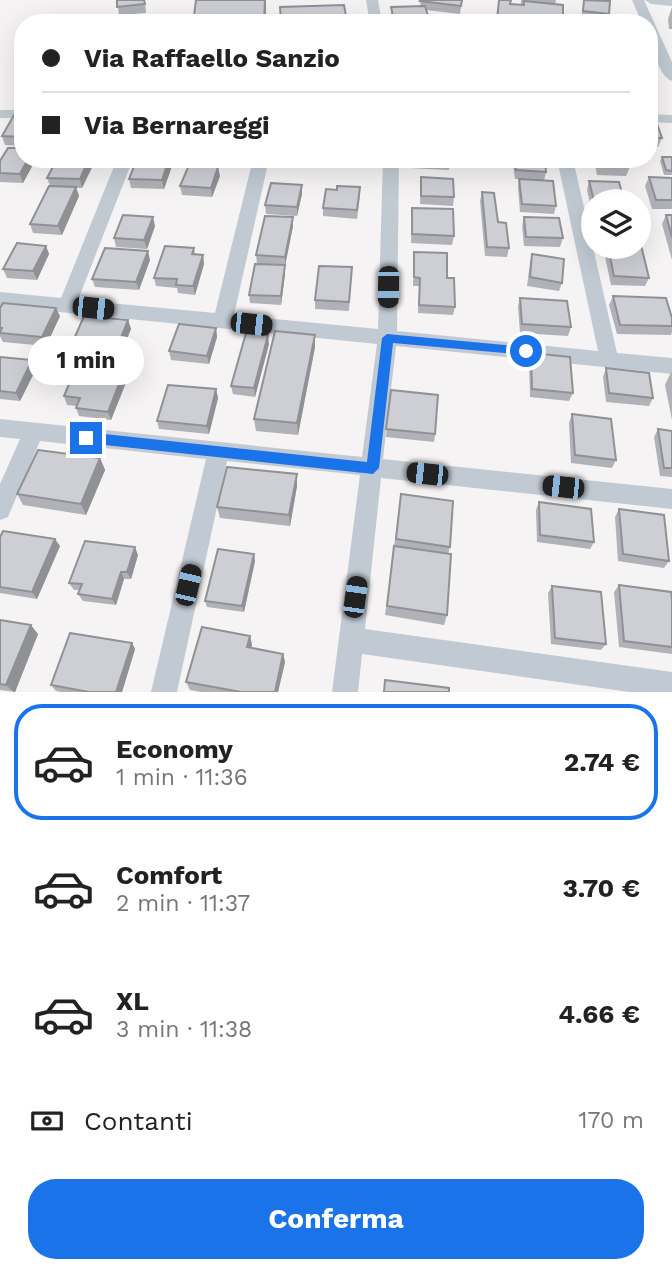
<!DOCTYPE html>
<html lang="it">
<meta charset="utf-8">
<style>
body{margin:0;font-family:"Work Sans",sans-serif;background:#f6f6f6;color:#222;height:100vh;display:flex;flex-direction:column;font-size:26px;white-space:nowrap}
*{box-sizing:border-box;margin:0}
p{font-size:23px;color:#767676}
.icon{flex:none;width:38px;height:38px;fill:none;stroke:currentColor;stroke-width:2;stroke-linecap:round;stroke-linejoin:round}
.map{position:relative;height:692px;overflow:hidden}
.sheet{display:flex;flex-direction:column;background:#fff;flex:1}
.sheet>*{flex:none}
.top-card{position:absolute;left:14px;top:14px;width:644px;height:154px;border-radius:28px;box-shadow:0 7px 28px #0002;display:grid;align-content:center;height:154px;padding:0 28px;background:#fff}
.tools{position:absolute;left:581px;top:189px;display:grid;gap:14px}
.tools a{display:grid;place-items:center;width:70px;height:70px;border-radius:50%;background:#fff;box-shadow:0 7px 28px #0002;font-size:35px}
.end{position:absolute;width:32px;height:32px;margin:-16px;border:9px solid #1a73e8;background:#fff;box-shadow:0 0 0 4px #fff}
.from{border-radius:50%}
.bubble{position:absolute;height:49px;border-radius:24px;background:#fff;box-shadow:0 7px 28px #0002;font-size:23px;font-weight:700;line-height:49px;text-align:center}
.car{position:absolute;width:21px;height:42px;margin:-21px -10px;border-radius:9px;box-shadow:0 0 5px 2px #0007;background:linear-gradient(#222 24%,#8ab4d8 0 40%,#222 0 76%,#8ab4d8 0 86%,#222 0)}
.top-card b{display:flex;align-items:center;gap:24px;height:66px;font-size:26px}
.top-card b+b{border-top:2px solid #e0e0e0}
.top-card i{width:18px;height:18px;background:#222}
ul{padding:12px 0 0;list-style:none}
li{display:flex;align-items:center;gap:21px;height:116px;margin:0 14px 10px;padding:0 14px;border:4px solid transparent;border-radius:28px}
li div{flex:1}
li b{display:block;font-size:26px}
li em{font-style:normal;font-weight:700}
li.on{border-color:#1a73e8}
li>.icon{width:63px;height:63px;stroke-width:1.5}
.pay{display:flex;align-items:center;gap:18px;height:77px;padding:0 28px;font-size:26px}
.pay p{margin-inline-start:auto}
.primary-button{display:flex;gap:14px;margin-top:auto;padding:14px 28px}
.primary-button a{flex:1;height:80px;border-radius:28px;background:#1a73e8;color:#fff;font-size:28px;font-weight:700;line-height:80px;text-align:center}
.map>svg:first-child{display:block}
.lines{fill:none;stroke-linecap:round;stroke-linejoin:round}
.street{fill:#c1cad2;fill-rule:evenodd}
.wall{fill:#b0b2b7}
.shaded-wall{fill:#909195}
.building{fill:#cdcfd5;stroke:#909195;stroke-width:2}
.route{fill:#1a73e8}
</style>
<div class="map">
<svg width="672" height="692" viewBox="0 0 672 692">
<rect width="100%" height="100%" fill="#f5f3f3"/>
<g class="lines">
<path class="street" d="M366,0H378L382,23H370Z
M632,0H644L672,62V81C657,76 649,38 649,23H642Z
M645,0H672V6L651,4Z
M0,110H23V118H0Z
M649,114L672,115V123L649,122Z
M117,159H133L78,300L215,313L253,159H269L234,315L378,329L383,159H399L397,331L598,351L557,159H573L617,353L672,358V374L396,346L383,459L672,489V509L381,478L365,629L672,672V692H629L362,654L358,692H332L360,475L227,461L177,692H151L206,459L40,441L8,517L0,520V484L20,439L0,437V419L362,457L377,344L0,306V292L61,298Z"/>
</g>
<path class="wall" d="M117,0H145L146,13L119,15Z
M421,0H462L460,14L426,10L429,19L428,23H393L391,15V7L420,6Z
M499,0L510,4L521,5V0H556L555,4L563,23H496Z
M584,0L609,14L607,22L581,19Z
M280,7L346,16V23H281Z
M672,7V29H669L668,19Z
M23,116V146L5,145L2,136Z
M649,121L662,138L658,147H649Z
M662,157H672V175H664L660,161Z
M23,159H36L23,183L0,182V161Z
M96,159L82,188H76L79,196L62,235L33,233L30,224L50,186L47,178Z
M137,159H171L172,166L164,189L131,188L129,179Z
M411,159H450L449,170L410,168Z
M512,159H545L546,172L544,181L556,206L554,214L520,212L518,188L519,179H515Z
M594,159H627L630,167L626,176L597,175Z
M220,176L212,197L182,195L180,186Z
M421,177L454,197L453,206L420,204Z
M649,177L672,178V209H652L645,186Z
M589,181L624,201H593V212H592L587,190Z
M302,185V194L297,216L266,214L265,205Z
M482,192L498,222L509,248L507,257L485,256L480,201Z
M360,196L357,219L323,216V208Z
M412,208L454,236L452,245L411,243Z
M666,215H672V260L662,224Z
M524,217L563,238L560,247L524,246L522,226Z
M155,226L147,249L116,247L114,238Z
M293,226L285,266V274L281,305L250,303L249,295L257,264L256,255Z
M46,246L49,254L37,280L7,278L3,269Z
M603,247H639L649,278L645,286L611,285Z
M194,248L195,254L203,255L204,264L195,295L178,293L177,288L156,286L154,278Z
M414,252L447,278L455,307L453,315L418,313L419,286H413Z
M532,254L562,283L559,291L527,286L530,263Z
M150,260L139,290L95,287L92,279Z
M352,267L349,311L315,309V300Z
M613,296L672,318V332L671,335L617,334L609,305Z
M520,298L571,327L568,336L520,333L518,307Z
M0,308L60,316L46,346L3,342L0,336Z
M128,320L131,329L119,358L75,354L71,346Z
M216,328L217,337L209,364L171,360L169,351Z
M315,335V347L298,435L256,431L254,419Z
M269,344L255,397L233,394L231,386Z
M531,353L573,393L569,401L530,397L529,362Z
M0,357L32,360L36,369L20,401L0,399Z
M126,366L129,375L111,420L79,416L76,408L77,406L67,405L64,396Z
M606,368L653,398L649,406L606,402L603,377Z
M671,372H672V420L665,385Z
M216,389L218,398L209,434L159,429L157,421Z
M391,390L435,434L434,442L386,437Z
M572,414L616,460L612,468L571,463L569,423Z
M658,429L672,431V477L660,476L654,437Z
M100,458L105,470L86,515L23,505L17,494Z
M297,486L290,526L220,518L217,507Z
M401,494L450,547L448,554L447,615L444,625L385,615Z
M539,502L594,542L590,549L537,542L536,510Z
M619,509L669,561L664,568L618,561L615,517Z
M0,537L60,546L37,599L0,593Z
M138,555L131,579H124L116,605L83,601L78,594L80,590H74L69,583Z
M255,561L244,612L207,607L205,601Z
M619,585L672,600V654L619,647L614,592Z
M552,586L606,644L601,650L551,644L548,593Z
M0,620L38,634L15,692L0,690Z
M250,636L252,645L251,648L283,654L285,662L278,692H201L190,690L186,682Z
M132,643L135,649L122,692H61L56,691L51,685Z"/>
<path class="shaded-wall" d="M265,0H266V23H264Z
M28,159H36L23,183L20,174Z
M89,159H96L82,188L80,179Z
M169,159H171L172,166L164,189L162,180Z
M218,167L220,176L212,197L211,188Z
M302,185V194L297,216V207Z
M76,187L79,196L62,235L58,226Z
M153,217L155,226L147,249L144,240Z
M293,217V226L285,266V257Z
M46,246L49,254L37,280L33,271Z
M148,251L150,260L139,290L136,282Z
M203,255L204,264L195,295L193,286Z
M285,265V274L281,305V296Z
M56,308L60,316L46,346L42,337Z
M128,320L131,329L119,358L116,350Z
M216,328L217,337L209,364L207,356Z
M268,335L269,344L255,397L254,388Z
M315,335V347L298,435L297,423Z
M32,360L36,369L20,401L16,393Z
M126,366L129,375L111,420L108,412Z
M216,389L218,398L209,434L207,426Z
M100,458L105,470L86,515L81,504Z
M297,474V486L290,526L289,515Z
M55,539L60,546L37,599L32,592Z
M135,547L138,555L131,579L127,572Z
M254,554L255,561L244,612L242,606Z
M121,572L124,579L116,605L112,599Z
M31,625L38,634L15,692H14L6,685Z
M250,636L252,645L249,656L247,647Z
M132,643L135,649L122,692H116Z
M283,654L285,662L278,692H275Z"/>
<path class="building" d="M117,0H144L145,4L117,7Z
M196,0H265L264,23H193Z
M421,0H462L461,6L420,1Z
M499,0H511L510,4L524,5V1L563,5V23H532L497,20Z
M584,0L610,1L609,14L583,11Z
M344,5L346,16L281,21L280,7Z
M425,6L429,19L394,20L391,7Z
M14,115L23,116V137L2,136Z
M649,121H656L662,138H649Z
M8,148H23V159H28L20,174L0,173V161Z
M662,157H672V171L666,170Z
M57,159H89L80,179L47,178Z
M137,159H169L162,180L129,179Z
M411,159H450V161Z
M515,159H545L546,172L516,170Z
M598,159H627L630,167L600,166Z
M189,165L218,167L211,188L180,186Z
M421,177L453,179L454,197L421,196Z
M649,177L672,178V200H656Z
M519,179L553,181L556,206L522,204Z
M589,181L619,182L624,201H594Z
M271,183L302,185L297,207L265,205Z
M49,186L76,187L58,226L30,224Z
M337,186L360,187L357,210L323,208L326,189L337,190Z
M482,192L494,193L498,222L506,223L509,248L487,247Z
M412,208L453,209L454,236L412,234Z
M123,215L153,217L144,240L114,238Z
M666,215H672V237Z
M265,216L293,217L285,257L256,255Z
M524,217L559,218L563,238L526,237Z
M639,237L649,278L614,276L608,247H639Z
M17,243L46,246L33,271L3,269Z
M165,246L194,248L192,254L203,255L193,286L176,285L177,279L154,278Z
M105,248L148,251L136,282L92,279Z
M414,252L447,253V278H454L455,307L419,305L420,278L414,277Z
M532,254L564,259L562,283L530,277Z
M255,264L285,265L281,296L249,295Z
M319,266L352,267L349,302L315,300Z
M613,296L666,298L672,318V326L620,325Z
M520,298L567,301L571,327L522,324Z
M3,303L56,308L42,337L0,333L2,328H0V308Z
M84,316L128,320L116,350L71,346Z
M179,324L216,328L207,356L169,351Z
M275,331L315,335L297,423L254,419Z
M246,333L268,335L254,388L231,386Z
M531,353L570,357L573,393L532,389Z
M0,357L32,360L16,393L0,391Z
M79,361L126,366L108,412L76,408L80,398L64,396Z
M606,368L649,373L653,398L609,393Z
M168,385L216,389L207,426L157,421Z
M391,390L438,395L435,434L386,429Z
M572,414L611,419L616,460L575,455Z
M658,429L672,431V468H664Z
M38,450L100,458L81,504L17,494Z
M227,467L297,474L289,515L217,507Z
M401,494L453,501L450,547L396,539Z
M539,502L591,509L594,542L540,535Z
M619,509L664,515L669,561L623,554Z
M3,531L55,539L32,592L0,587V537Z
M85,541L135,547L127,572H121L112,599L78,594L82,584L69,583Z
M394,546L451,554L447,615L387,606Z
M218,549L254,554L242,606L205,601Z
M619,585L671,592L672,600V647L624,641Z
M552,586L601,592L606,644L555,638Z
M0,620L31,625L6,685L0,684Z
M202,627L250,636L247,647L283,654L275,692H241L186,682Z
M70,633L132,643L116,692H89L51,685Z
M385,680L449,688V692H384Z"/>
<path class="route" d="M387,334L526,347L531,351L526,355L393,343L379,468L373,474L86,443L80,438L86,432L367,462L382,338Z"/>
</svg>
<div class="tools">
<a><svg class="icon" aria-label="layers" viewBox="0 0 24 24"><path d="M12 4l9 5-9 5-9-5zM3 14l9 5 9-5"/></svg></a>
</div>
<i class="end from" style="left:526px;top:351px"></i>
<i class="end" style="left:86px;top:438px"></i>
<div class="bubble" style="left:28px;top:336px;width:116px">1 min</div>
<i class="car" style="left:388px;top:287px;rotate:181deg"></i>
<i class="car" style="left:93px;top:308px;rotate:96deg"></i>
<i class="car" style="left:251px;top:324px;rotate:96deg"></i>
<i class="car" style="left:427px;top:474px;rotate:276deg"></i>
<i class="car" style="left:563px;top:487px;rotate:276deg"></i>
<i class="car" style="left:188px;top:585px;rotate:13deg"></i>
<i class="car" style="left:355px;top:597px;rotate:8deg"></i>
<div class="top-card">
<b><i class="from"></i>Via Raffaello Sanzio</b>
<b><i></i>Via Bernareggi</b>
</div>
</div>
<section class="sheet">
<ul>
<li class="on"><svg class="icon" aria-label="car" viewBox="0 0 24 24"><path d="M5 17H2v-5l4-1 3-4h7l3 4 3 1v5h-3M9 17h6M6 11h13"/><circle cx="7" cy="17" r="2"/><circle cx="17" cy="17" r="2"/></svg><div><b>Economy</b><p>1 min · 11:36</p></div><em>2.74 €</em></li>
<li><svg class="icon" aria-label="car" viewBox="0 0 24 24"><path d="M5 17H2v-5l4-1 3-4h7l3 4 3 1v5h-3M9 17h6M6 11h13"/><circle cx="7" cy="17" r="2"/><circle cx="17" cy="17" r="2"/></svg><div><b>Comfort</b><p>2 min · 11:37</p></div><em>3.70 €</em></li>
<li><svg class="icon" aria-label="car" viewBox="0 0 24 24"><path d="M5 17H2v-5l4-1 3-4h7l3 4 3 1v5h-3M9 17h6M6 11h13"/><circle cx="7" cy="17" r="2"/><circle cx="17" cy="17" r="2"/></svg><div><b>XL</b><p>3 min · 11:38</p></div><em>4.66 €</em></li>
</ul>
<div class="pay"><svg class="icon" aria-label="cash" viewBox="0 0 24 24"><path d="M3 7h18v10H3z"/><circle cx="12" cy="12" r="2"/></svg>Contanti<p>170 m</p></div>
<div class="primary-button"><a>Conferma</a></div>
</section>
